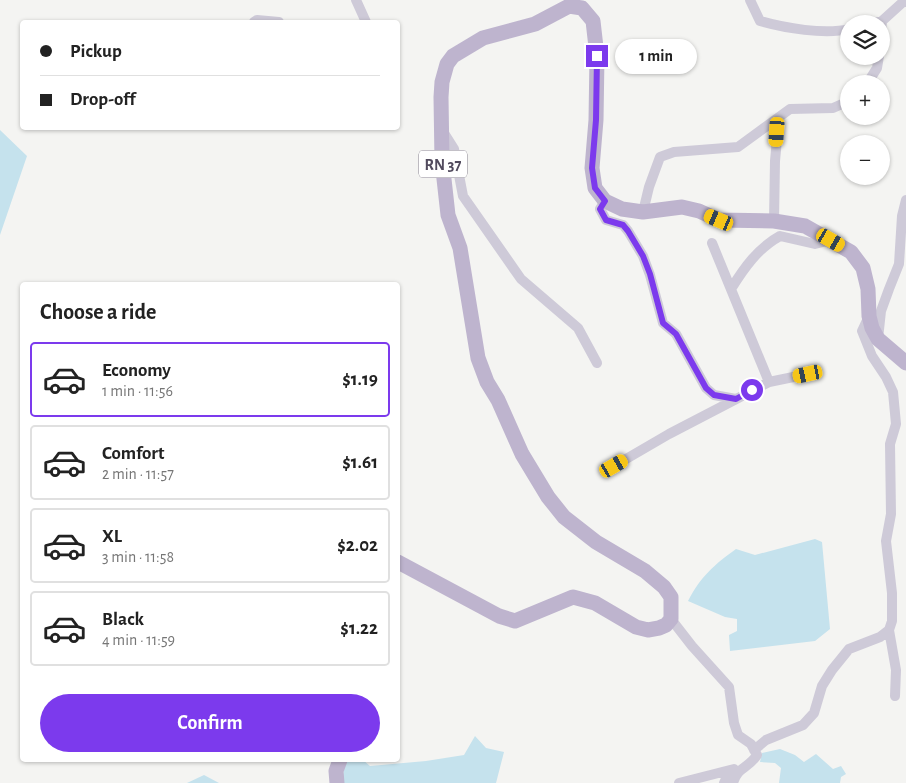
<!DOCTYPE html>
<meta charset="utf-8">
<style>
body{margin:0;font-family:"Alegreya Sans",sans-serif;background:#f6f6f6;color:#222;height:100vh;display:flex;flex-direction:column;font-size:19px;white-space:nowrap}
*{box-sizing:border-box;margin:0}
p{font-size:16px;color:#767676}
.icon{flex:none;width:28px;height:28px;fill:none;stroke:currentColor;stroke-width:2;stroke-linecap:round;stroke-linejoin:round}
.map{position:relative;flex:1;overflow:hidden}
.sheet{position:absolute;left:20px;top:282px;width:380px;height:480px;display:flex;flex-direction:column;background:#fff;border-radius:5px;box-shadow:0 1px 4px #0004}
.sheet>*{flex:none}
.hud{position:absolute;left:20px;top:20px;width:380px;height:110px;border-radius:5px;box-shadow:0 1px 4px #0004;display:grid;align-content:center;height:110px;padding:0 20px;background:#fff}
.controls{position:absolute;left:840px;top:15px;display:grid;gap:10px}
.controls a{display:grid;place-items:center;width:50px;height:50px;border-radius:50%;background:#fff;box-shadow:0 1px 4px #0004;font-size:25px}
.end{position:absolute;width:22px;height:22px;margin:-11px;border:6px solid #7c3aed;background:#fff;box-shadow:0 0 0 2px #fff}
.from{border-radius:50%}
.bubble{position:absolute;height:35px;border-radius:18px;background:#fff;box-shadow:0 1px 4px #0004;font-size:16px;font-weight:700;line-height:35px;text-align:center}
.car{position:absolute;width:15px;height:30px;margin:-15px -8px;border-radius:6px;box-shadow:0 0 4px 1px #0007;background:linear-gradient(#f5c518 24%,#345 0 40%,#f5c518 0 76%,#345 0 86%,#f5c518 0)}
.hud b{display:flex;align-items:center;gap:18px;height:48px;font-size:19px}
.hud b+b{border-top:1px solid #e0e0e0}
.hud i{width:12px;height:12px;background:#222}
ul{padding:0;list-style:none}
li{display:flex;align-items:center;gap:15px;height:75px;margin:0 10px 8px;padding:0 10px;border:2px solid #e0e0e0;border-radius:5px}
li div{flex:1}
li b{display:block;font-size:19px}
li em{font-style:normal;font-weight:700}
li.on{border-color:#7c3aed}
li>.icon{width:45px;height:45px;stroke-width:1.5}
h2{padding:0 20px;font-size:22px;line-height:60px}
.button{display:flex;gap:10px;margin-top:auto;padding:10px 20px}
.button a{flex:1;height:58px;border-radius:30px;background:#7c3aed;color:#fff;font-size:20px;font-weight:700;line-height:58px;text-align:center}
.map>svg:first-child{display:block}
.green{fill:#c5e2ed}
.lines{fill:none;stroke-linecap:round;stroke-linejoin:round}
.street{stroke:#cecad8;stroke-width:10}
.primary{stroke:#beb4ce;stroke-width:15}
.route{stroke:#7c3aed;stroke-width:6}
.labels{text-anchor:middle;stroke-width:4;stroke-linejoin:round;paint-order:stroke}
.shield{fill:#fff;stroke:#86818e;stroke-width:1}
.shield-label{font-size:16px;font-weight:bold;fill:#524b5e}
</style>
<div class="map">
<svg width="906" height="783" viewBox="0 0 906 783">
<rect width="100%" height="100%" fill="#f4f4f2"/>
<path class="green" d="M0,130L27,156L0,235Z
M815,539L822,542L830,629L815,641L730,651L729,635L737,631V619L725,617L688,601C701,576 714,565 736,549L755,555Z
M475,736L486,748L504,752L496,783H342L345,760H363L370,766L426,761L464,755Z
M780,749L795,755L804,762L816,754L833,769L841,766L846,774L841,777L840,783H779L781,768L775,763L760,762L762,753Z
M204,775L219,783H187Z"/>
<g class="lines">
<path class="street" d="M356,0L366,22
M750,0L760,21C784,28 825,35 849,29
M254,22L257,20L279,22
M870,24L882,21L903,2H906
M881,32L882,21
M867,84L877,68L879,56
M442,130L454,149L463,196L521,279L578,328L597,363
M605,201L600,209L606,220L623,225L628,231L643,256L650,275L663,323L676,334L706,388L714,395L736,399
M643,212L649,187L660,157L674,152L738,147L790,109L833,108L849,101
M774,221L775,161L779,117
M712,243L769,382
M731,289C744,268 758,248 780,236L815,244L831,240
M878,339L881,311L889,289L899,264L902,216L906,200
M614,466L669,434L769,382L808,374
M671,619L692,646L729,687L734,723L738,735L751,744L757,755C748,769 738,766 733,783
M889,630L896,670L895,696
M754,750L766,740L803,725L814,713L822,686L832,670L849,649L880,637L889,630L892,621V593L886,541L891,514L890,444L896,424L893,392L886,377L872,356L862,331L869,316
M679,783L730,770
M724,783L730,770L734,769"/>
<path class="primary" d="M398,562L499,616L515,621L573,597L595,603L636,627L648,630L659,628L666,625L671,619V597L664,587L645,571L596,542L564,517L548,497L522,454L498,400L487,382L478,358L460,248L448,215L442,161L441,97L442,82L447,64L453,56L483,38L535,24L569,6L582,8L593,21L597,56L596,120L592,168L595,188L605,201L622,209L643,212L682,207L699,211L719,220L774,221L805,226L851,252L863,268L868,289L869,316L872,328L878,339L906,363
M337,783L336,771L340,760"/>
</g>
<g class="lines">
<path class="route" d="M597,56L596,120L592,168L595,188L605,201L600,209L606,220L623,225L628,231L643,256L650,274L663,323L676,334L706,388L714,395L736,399L752,390"/>
</g>
<g class="labels">
<rect class="shield" x="419" y="150.5" width="48" height="27" rx="4"/>
<g class="shield-label">
<text x="443" y="170">RN 37</text>
</g>
</g>
</svg>
<div class="controls">
<a><svg class="icon" aria-label="layers" viewBox="0 0 24 24"><path d="M12 4l9 5-9 5-9-5zM3 14l9 5 9-5"/></svg></a>
<a>+</a>
<a>−</a>
</div>
<i class="end from" style="left:752px;top:390px"></i>
<i class="end" style="left:597px;top:56px"></i>
<div class="bubble" style="left:615px;top:39px;width:82px">1 min</div>
<i class="car" style="left:777px;top:132px;rotate:184deg"></i>
<i class="car" style="left:719px;top:220px;rotate:293deg"></i>
<i class="car" style="left:831px;top:240px;rotate:120deg"></i>
<i class="car" style="left:808px;top:374px;rotate:258deg"></i>
<i class="car" style="left:614px;top:466px;rotate:60deg"></i>
<div class="hud">
<b><i class="from"></i>Pickup</b>
<b><i></i>Drop-off</b>
</div>
<section class="sheet">
<h2>Choose a ride</h2>
<ul>
<li class="on"><svg class="icon" aria-label="car" viewBox="0 0 24 24"><path d="M5 17H2v-5l4-1 3-4h7l3 4 3 1v5h-3M9 17h6M6 11h13"/><circle cx="7" cy="17" r="2"/><circle cx="17" cy="17" r="2"/></svg><div><b>Economy</b><p>1 min · 11:56</p></div><em>$1.19</em></li>
<li><svg class="icon" aria-label="car" viewBox="0 0 24 24"><path d="M5 17H2v-5l4-1 3-4h7l3 4 3 1v5h-3M9 17h6M6 11h13"/><circle cx="7" cy="17" r="2"/><circle cx="17" cy="17" r="2"/></svg><div><b>Comfort</b><p>2 min · 11:57</p></div><em>$1.61</em></li>
<li><svg class="icon" aria-label="car" viewBox="0 0 24 24"><path d="M5 17H2v-5l4-1 3-4h7l3 4 3 1v5h-3M9 17h6M6 11h13"/><circle cx="7" cy="17" r="2"/><circle cx="17" cy="17" r="2"/></svg><div><b>XL</b><p>3 min · 11:58</p></div><em>$2.02</em></li>
<li><svg class="icon" aria-label="car" viewBox="0 0 24 24"><path d="M5 17H2v-5l4-1 3-4h7l3 4 3 1v5h-3M9 17h6M6 11h13"/><circle cx="7" cy="17" r="2"/><circle cx="17" cy="17" r="2"/></svg><div><b>Black</b><p>4 min · 11:59</p></div><em>$1.22</em></li>
</ul>
<div class="button"><a>Confirm</a></div>
</section>
</div>
